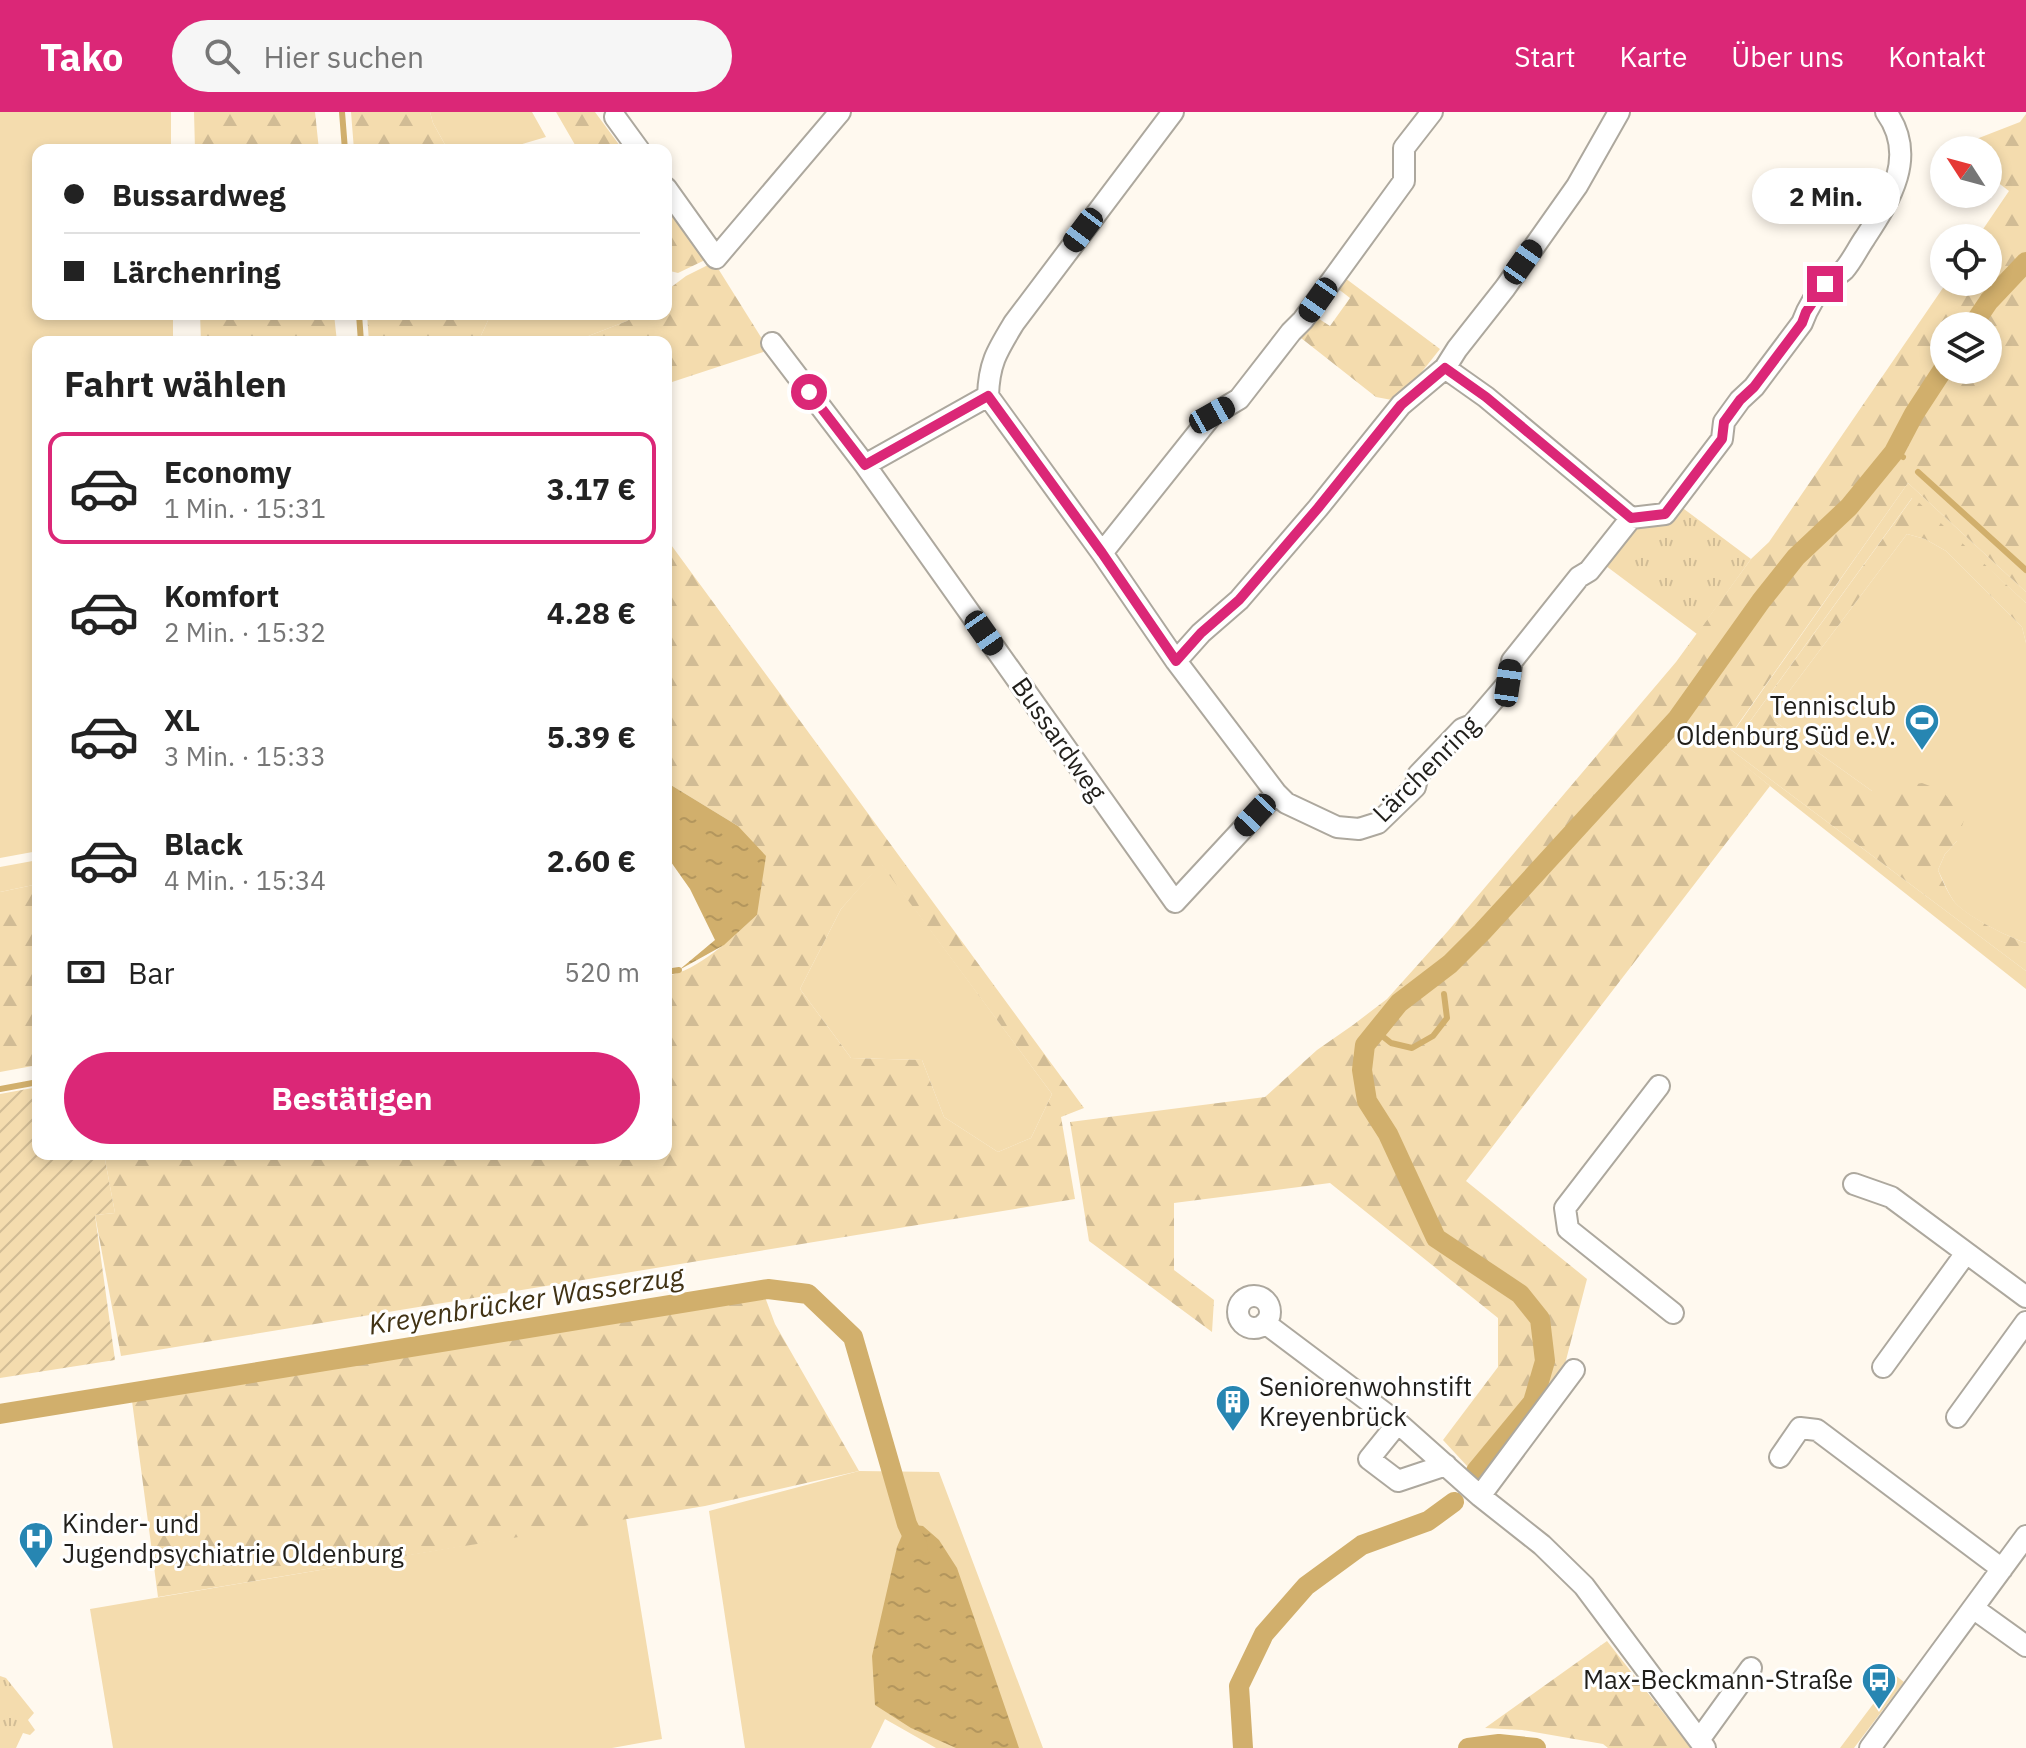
<!DOCTYPE html>
<html lang="de">
<meta charset="utf-8">
<style>
body{margin:0;font-family:"IBM Plex Sans",sans-serif;background:#f6f6f6;color:#222;height:100vh;display:flex;flex-direction:column;font-size:30px;white-space:nowrap}
*{box-sizing:border-box;margin:0}
p{font-size:26px;color:#767676}
.icon{flex:none;width:44px;height:44px;fill:none;stroke:currentColor;stroke-width:2;stroke-linecap:round;stroke-linejoin:round}
.map{position:relative;flex:1;overflow:hidden}
.panel{position:absolute;left:32px;top:224px;width:640px;height:824px;display:flex;flex-direction:column;background:#fff;border-radius:16px;box-shadow:0 4px 12px #0003}
.panel>*{flex:none}
.top-card{position:absolute;left:32px;top:32px;width:640px;height:176px;border-radius:16px;box-shadow:0 4px 12px #0003;display:grid;align-content:center;height:176px;padding:0 32px;background:#fff}
.needle{width:52px;rotate:306deg}
.tools{position:absolute;left:1930px;top:24px;display:grid;gap:16px}
.tools a{display:grid;place-items:center;width:72px;height:72px;border-radius:50%;background:#fff;box-shadow:0 4px 12px #0003;font-size:40px}
.end{position:absolute;width:36px;height:36px;margin:-18px;border:10px solid #db2777;background:#fff;box-shadow:0 0 0 4px #fff}
.from{border-radius:50%}
.bubble{position:absolute;height:56px;border-radius:28px;background:#fff;box-shadow:0 4px 12px #0003;font-size:26px;font-weight:800;line-height:56px;text-align:center}
.car{position:absolute;width:24px;height:48px;margin:-24px -12px;border-radius:10px;box-shadow:0 0 6px 2px #0007;background:linear-gradient(#222 24%,#8ab4d8 0 40%,#222 0 76%,#8ab4d8 0 86%,#222 0)}
.top-card b{display:flex;align-items:center;gap:28px;height:76px;font-size:30px}
.top-card b+b{border-top:2px solid #e0e0e0}
.top-card i{width:20px;height:20px;background:#222}
ul{padding:0;list-style:none}
li{display:flex;align-items:center;gap:24px;height:112px;margin:0 16px 12px;padding:0 16px;border:4px solid transparent;border-radius:16px}
li div{flex:1}
li b{display:block;font-size:30px}
li em{font-style:normal;font-weight:800}
li.selected{border-color:#db2777}
li>.icon{width:72px;height:72px;stroke-width:1.5}
h2{padding:0 32px;font-size:36px;line-height:96px}
.pay{display:flex;align-items:center;gap:20px;height:88px;padding:0 32px;font-size:30px}
.pay p{margin-inline-start:auto}
.primary-button{display:flex;gap:16px;margin-top:auto;padding:16px 32px}
.primary-button a{flex:1;height:92px;border-radius:48px;background:#db2777;color:#fff;font-size:32px;font-weight:800;line-height:92px;text-align:center}
header{display:flex;align-items:center;gap:48px;box-sizing:border-box;height:112px;padding:0 40px;background:#db2777;color:#fff}
header strong{font-size:38px}
nav{display:flex;gap:44px;margin-inline-start:auto;font-size:28px}
.search{width:560px;height:72px;background:#f6f6f6;display:flex;align-items:center;gap:20px;box-sizing:border-box;padding:0 28px;border-radius:44px;color:#767676;font-size:30px}
.map>svg:first-child{display:block}
.grass{fill:#f4dcae}
.forest{fill:url(#forest-firs);fill-rule:evenodd}
.park{fill:url(#park-tufts)}
.garden{fill:url(#garden-furrows)}
.water{fill:url(#water-ripples)}
.lines{fill:none;stroke-linecap:round;stroke-linejoin:round}
.stream{stroke:#d1af6c;stroke-width:6}
.canal{stroke:#d1af6c;stroke-width:20}
.minor-casing{stroke:#ada89e;stroke-width:24}
.minor{stroke:#fff;stroke-width:20}
.route{stroke:#db2777;stroke-width:10}
.labels{text-anchor:middle;stroke-width:6;stroke-linejoin:round;paint-order:stroke}
.poi-label{font-size:26px;fill:#211f1b;stroke:#fff;text-anchor:end}
.street-label{font-size:26px;fill:#211f1b;stroke:#fff}
.water-label{font-size:28px;font-style:italic;fill:#413214;stroke:#fff}
</style>
<header>
<strong>Tako</strong>
<div class="search"><svg class="icon" aria-label="search" viewBox="0 0 24 24"><circle cx="10" cy="10" r="6"/><path d="M15 15l6 6"/></svg>Hier suchen</div>
<nav><a>Start</a><a>Karte</a><a>Über uns</a><a>Kontakt</a></nav>
</header>
<div class="map">
<svg width="2026" height="1636" viewBox="0 0 2026 1636">
<defs>
<pattern id="forest-firs" width="22" height="20" patternUnits="userSpaceOnUse" patternTransform="scale(2)"><rect width="22" height="20" fill="#f4dcae"/><path d="M5 1l3.5 6h-7zM16 11l3.5 6h-7z" fill="#d1bc95"/></pattern>
<pattern id="park-tufts" width="24" height="20" patternUnits="userSpaceOnUse" patternTransform="scale(2)"><rect width="24" height="20" fill="#f4dcae"/><path d="M3 7l-1-3M5 7V3M7 7l1-3M15 17l-1-3M17 17v-4M19 17l1-3" fill="none" stroke="#d1bc95"/></pattern>
<pattern id="garden-furrows" width="10" height="10" patternUnits="userSpaceOnUse" patternTransform="scale(2)"><rect width="10" height="10" fill="#f4dcae"/><path d="M-1 1l2-2M0 10L10 0M9 11l2-2" fill="none" stroke="#d1bc95"/></pattern>
<pattern id="water-ripples" width="26" height="14" patternUnits="userSpaceOnUse" patternTransform="scale(2)"><rect width="26" height="14" fill="#d1af6c"/><path d="M2 4q2-2 4 0t4 0M15 11q2-2 4 0t4 0" fill="none" stroke="#b3965d"/></pattern>
</defs>
<rect width="100%" height="100%" fill="#fff9ef"/>
<path class="grass" d="M0,0H171V38H38V202H173V230H38V739L0,746Z
M430,0H532L546,25L502,38H448L433,11Z
M491,202H636L627,209L573,230H478Z
M1908,371L2026,480V491L1912,386L1730,637L2026,859V877L1722,636Z
M1907,422L1925,427L1946,439L2022,515L2026,531V831C2008,825 1963,803 1953,788C1947,779 1943,768 1938,758L1945,742L1957,729L1872,679L1774,609L1775,598Z
M38,748V772L0,780V755Z
M881,751L1052,982L1031,1026L998,1040L944,1005L922,948L851,946L800,877L841,797Z
M859,1359L939,1360L1043,1636H936L885,1607L871,1636H745L709,1399Z
M626,1406L662,1627L612,1636H113L90,1497Z
M1895,1563L1904,1570L1854,1636H1840Z"/>
<path class="forest" d="M194,0H315L319,38H195Z
M351,0H430L433,11L448,38H354Z
M556,0H595L623,38H578Z
M2026,2V480L1908,371L1722,635L1770,674L1466,1069L1587,1167L1565,1252L1479,1367L1443,1328L1498,1255V1206L1330,1071L1174,1091V1158L1214,1188L1212,1220L1089,1129L1070,1010L1265,985L1317,938L1353,913L1387,887L1448,819L1676,550L1751,447L1769,430L1947,170H1988V126H1977L2009,79L1988,63V38H1948L2020,10ZM1944,214H1988V258H1944Z
M666,96L705,148L678,161L666,158Z
M714,150L769,238L666,272V230H573L627,209L636,202H666V179L686,164Z
M1345,166L1440,237L1401,286L1392,288L1376,285L1301,226L1316,205L1330,214L1350,186L1337,176Z
M200,202H334L337,230H201Z
M367,202H491L478,230H369Z
M1913,385L2026,491V531L2022,515L1946,439L1925,427L1907,422L1775,598L1774,609L1872,679L1922,671L1943,679L1964,708L1957,729L1945,742L1938,758C1942,768 1947,779 1953,788C1964,803 2008,825 2026,831V859L1730,637Z
M666,426L1084,996L1061,1005L1075,1087L121,1244L95,1103L115,1101L104,1042H666V864C699,859 732,825 757,803L738,714L666,670ZM881,752L1052,982L1031,1026L998,1040L944,1005L922,948L851,946L800,877L841,797Z
M38,772V953L0,960V780Z
M765,1185L775,1212L859,1359L705,1394L158,1485L132,1289Z
M1607,1529L1691,1636H1608L1603,1632L1522,1618L1485,1616Z"/>
<path class="park" d="M1676,388L1684,397L1751,447L1697,522L1598,448L1631,406Z
M0,1564L6,1566L34,1601L28,1608L35,1618L30,1623L23,1621L16,1636H0Z"/>
<path class="garden" d="M38,975V1042H104L115,1101L95,1103L115,1248L0,1266V982Z"/>
<path class="water" d="M666,670L738,714L766,744L757,803L724,833L679,858L715,828L690,777L666,743Z
M907,1412L923,1414L939,1428L957,1456L1019,1636H956L911,1616L875,1593L872,1544L897,1435Z"/>
<g class="lines">
<path class="stream" d="M342,0L345,38
M359,202L361,230
M1894,340L1903,345
M1918,360L2026,458
M666,860L679,858
M1376,919L1391,931L1412,936L1433,924L1447,906L1444,882
M0,977L38,970"/>
<path class="canal" d="M1972,214L1989,189L2026,150
M0,1302L768,1177L808,1182L853,1225L907,1412L918,1435
M1476,1359L1533,1290L1545,1249L1540,1207L1520,1182L1436,1126L1388,1022L1367,989L1362,958L1365,933L1399,891L1450,852L1482,820L1677,607L1761,489L1796,445L1849,395L1894,340L1914,302L1944,256
M1243,1636L1239,1574L1264,1522L1306,1474L1362,1433L1428,1409L1454,1390
M1468,1636L1499,1632L1536,1636"/>
<defs>
<path id="minor" d="M1173,0L1014,211C997,239 989,251 988,284L1102,441L1176,549L1276,681L1286,691L1337,715L1359,717L1378,711L1415,675L1418,663L1462,617L1472,613L1508,571L1512,549L1579,465L1589,459L1631,406L1665,402L1722,327L1724,310L1740,288L1754,275L1802,211C1807,197 1817,179 1829,169C1833,165 1840,162 1844,158C1852,149 1858,136 1865,126C1890,88 1918,44 1886,0
M615,5L639,38
M666,76L716,146L840,0
M772,231L865,353L1175,790L1276,681
M1445,256L1486,285L1631,406
M865,353L988,284
M1102,441L1212,303L1239,287L1291,220L1303,208L1404,69V36L1432,0
M1176,549L1201,521L1239,488L1318,396L1401,293L1445,256L1457,237L1505,176L1577,74L1619,0
M1659,974L1565,1096L1568,1117L1673,1201
M1854,1072L1891,1085L2026,1185
M1238 1200a16 16 0 1 1 32 0a16 16 0 1 1-32 0Z
M1265,1211L1398,1311L1480,1384L1542,1433L1584,1474L1705,1636
M1883,1255L1966,1141
M1957,1305L2026,1210
M1398,1311L1369,1347L1398,1369L1446,1353
M1780,1345L1800,1316L1817,1318L2002,1457
M1480,1384L1574,1258
M1973,1496L2026,1534
M1699,1628L1751,1556
M1870,1636L2026,1424"/>
</defs>
<use href="#minor" class="minor-casing"/>
<use href="#minor" class="minor"/>
</g>
<g class="lines">
<path class="route" d="M809,280L865,353L988,284L1102,441L1176,549L1201,521L1239,488L1318,396L1401,293L1445,256L1486,285L1631,406L1665,402L1722,327L1724,310L1740,288L1754,275L1802,211L1806,200L1825,172"/>
</g>
<defs>
<symbol id="stadium-pin" viewBox="-11 -11 22 30"><path d="M0 17L-7.5 6A9.5 9.5 0 1 1 7.5 6Z" fill="#2786b2" stroke="#fff"/><path d="M0-5a6.5 5 0 1 0 0 10a6.5 5 0 1 0 0-10ZM-3.5-1.8h7v3.6h-7Z" fill="#fff"/></symbol>
<symbol id="building-pin" viewBox="-11 -11 22 30"><path d="M0 17L-7.5 6A9.5 9.5 0 1 1 7.5 6Z" fill="#2786b2" stroke="#fff"/><path d="M-4-6H4V6H1V3H-1V6H-4ZM-2.5-4.3h1.7v1.8h-1.7ZM.8-4.3h1.7v1.8H.8ZM-2.5-1h1.7V.8h-1.7ZM.8-1h1.7V.8H.8Z" fill="#fff"/></symbol>
<symbol id="hospital-pin" viewBox="-11 -11 22 30"><path d="M0 17L-7.5 6A9.5 9.5 0 1 1 7.5 6Z" fill="#2786b2" stroke="#fff"/><path d="M-5-5h3v3.5h4V-5h3V5h-3V1.5h-4V5h-3Z" fill="#fff"/></symbol>
<symbol id="bus-pin" viewBox="-11 -11 22 30"><path d="M0 17L-7.5 6A9.5 9.5 0 1 1 7.5 6Z" fill="#2786b2" stroke="#fff"/><path d="M-5-6H5V4H4V6H2V4H-2V6H-4V4H-5ZM-3.5-4V0h7V-4ZM-3.5 1.2v1.5H-2V1.2ZM2 1.2v1.5H3.5V1.2Z" fill="#fff"/></symbol>
</defs>
<g fill-rule="evenodd">
<use href="#stadium-pin" x="1902" y="589" width="40" height="54"/>
<use href="#building-pin" x="1213" y="1270" width="40" height="54"/>
<use href="#hospital-pin" x="16" y="1407" width="40" height="54"/>
<use href="#bus-pin" x="1859" y="1548" width="40" height="54"/>
</g>
<g class="labels">
<g class="poi-label">
<text x="1896" y="603">Tennisclub<tspan x="1896" dy="30">Oldenburg Süd e.V.</tspan></text>
<text x="1259" y="1284" text-anchor="start">Seniorenwohnstift<tspan x="1259" dy="30">Kreyenbrück</tspan></text>
<text x="62" y="1421" text-anchor="start">Kinder- und<tspan x="62" dy="30">Jugendpsychiatrie Oldenburg</tspan></text>
<text x="1853" y="1577">Max-Beckmann-Straße</text>
</g>
<g class="street-label">
<text transform="translate(1059 627) rotate(55)" y="9">Bussardweg</text>
<text transform="translate(1426 657) rotate(-45)" y="9">Lärchenring</text>
</g>
<g class="water-label">
<text transform="translate(526 1188) rotate(-9)" y="10">Kreyenbrücker Wasserzug</text>
</g>
</g>
</svg>
<div class="tools">
<a><svg class="needle" viewBox="-14 -14 28 28"><path d="M0-13l5 13h-10z" fill="#e53935"/><path d="M0 13l5-13h-10z" fill="#767676"/></svg></a>
<a><svg class="icon" aria-label="locate" viewBox="0 0 24 24"><circle cx="12" cy="12" r="6"/><path d="M12 2v4M12 18v4M2 12h4M18 12h4"/></svg></a>
<a><svg class="icon" aria-label="layers" viewBox="0 0 24 24"><path d="M12 4l9 5-9 5-9-5zM3 14l9 5 9-5"/></svg></a>
</div>
<i class="end from" style="left:809px;top:280px"></i>
<i class="end" style="left:1825px;top:172px"></i>
<div class="bubble" style="left:1752px;top:56px;width:148px">2 Min.</div>
<i class="car" style="left:1083px;top:118px;rotate:217deg"></i>
<i class="car" style="left:1523px;top:150px;rotate:35deg"></i>
<i class="car" style="left:1318px;top:188px;rotate:215deg"></i>
<i class="car" style="left:1212px;top:303px;rotate:61deg"></i>
<i class="car" style="left:984px;top:521px;rotate:145deg"></i>
<i class="car" style="left:1508px;top:571px;rotate:8deg"></i>
<i class="car" style="left:1255px;top:703px;rotate:223deg"></i>
<div class="top-card">
<b><i class="from"></i>Bussardweg</b>
<b><i></i>Lärchenring</b>
</div>
<section class="panel">
<h2>Fahrt wählen</h2>
<ul>
<li class="selected"><svg class="icon" aria-label="car" viewBox="0 0 24 24"><path d="M5 17H2v-5l4-1 3-4h7l3 4 3 1v5h-3M9 17h6M6 11h13"/><circle cx="7" cy="17" r="2"/><circle cx="17" cy="17" r="2"/></svg><div><b>Economy</b><p>1 Min. · 15:31</p></div><em>3.17 €</em></li>
<li><svg class="icon" aria-label="car" viewBox="0 0 24 24"><path d="M5 17H2v-5l4-1 3-4h7l3 4 3 1v5h-3M9 17h6M6 11h13"/><circle cx="7" cy="17" r="2"/><circle cx="17" cy="17" r="2"/></svg><div><b>Komfort</b><p>2 Min. · 15:32</p></div><em>4.28 €</em></li>
<li><svg class="icon" aria-label="car" viewBox="0 0 24 24"><path d="M5 17H2v-5l4-1 3-4h7l3 4 3 1v5h-3M9 17h6M6 11h13"/><circle cx="7" cy="17" r="2"/><circle cx="17" cy="17" r="2"/></svg><div><b>XL</b><p>3 Min. · 15:33</p></div><em>5.39 €</em></li>
<li><svg class="icon" aria-label="car" viewBox="0 0 24 24"><path d="M5 17H2v-5l4-1 3-4h7l3 4 3 1v5h-3M9 17h6M6 11h13"/><circle cx="7" cy="17" r="2"/><circle cx="17" cy="17" r="2"/></svg><div><b>Black</b><p>4 Min. · 15:34</p></div><em>2.60 €</em></li>
</ul>
<div class="pay"><svg class="icon" aria-label="cash" viewBox="0 0 24 24"><path d="M3 7h18v10H3z"/><circle cx="12" cy="12" r="2"/></svg>Bar<p>520 m</p></div>
<div class="primary-button"><a>Bestätigen</a></div>
</section>
</div>
